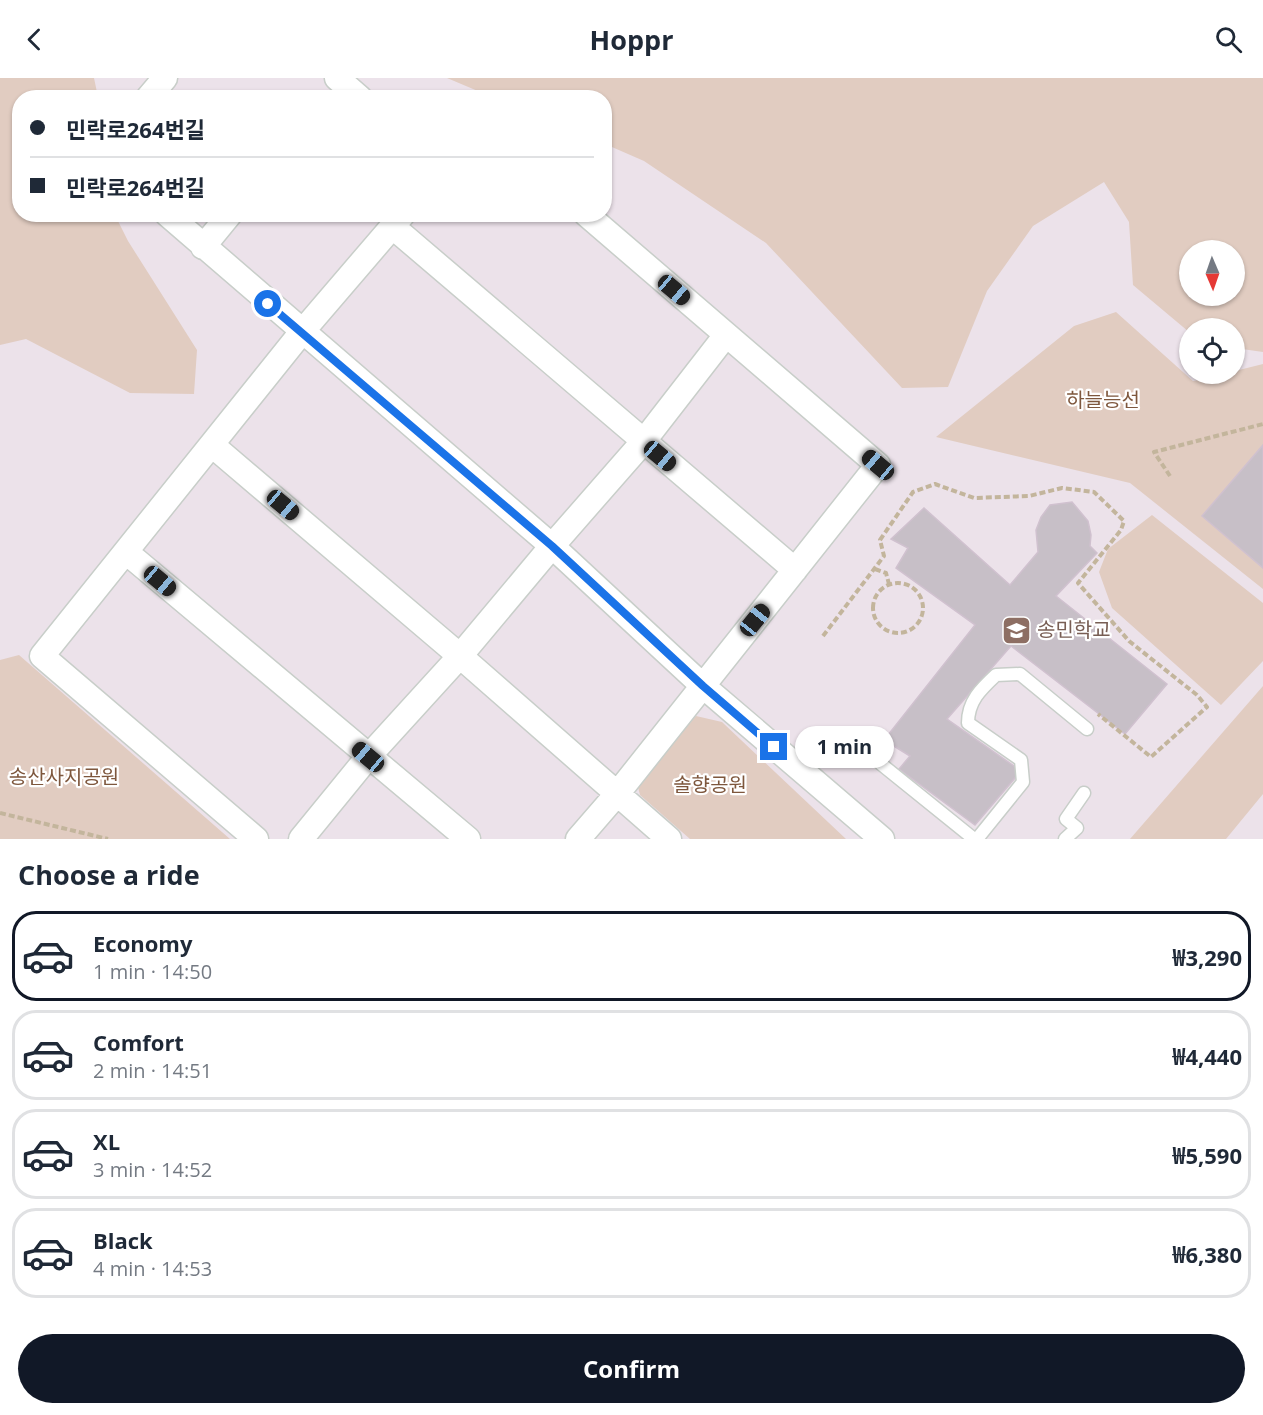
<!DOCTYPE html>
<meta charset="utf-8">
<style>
body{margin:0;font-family:"Open Sans","Noto Sans KR",sans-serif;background:#f6f6f7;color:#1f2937;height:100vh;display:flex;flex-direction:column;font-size:22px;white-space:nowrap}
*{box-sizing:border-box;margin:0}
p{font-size:20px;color:#747a83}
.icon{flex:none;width:33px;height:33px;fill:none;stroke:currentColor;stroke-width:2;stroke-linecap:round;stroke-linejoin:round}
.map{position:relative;height:761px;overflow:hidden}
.panel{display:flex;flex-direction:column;background:#fff;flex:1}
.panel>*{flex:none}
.banner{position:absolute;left:12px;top:12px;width:600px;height:132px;border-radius:24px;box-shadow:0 2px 4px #0004;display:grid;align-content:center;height:132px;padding:0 18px;background:#fff}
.needle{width:39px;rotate:178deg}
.buttons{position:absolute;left:1179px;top:162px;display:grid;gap:12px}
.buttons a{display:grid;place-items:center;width:66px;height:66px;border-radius:50%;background:#fff;box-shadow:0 2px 4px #0004;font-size:30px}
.end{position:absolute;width:27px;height:27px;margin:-14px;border:8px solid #1a73e8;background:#fff;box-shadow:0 0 0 3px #fff}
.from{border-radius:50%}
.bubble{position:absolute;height:42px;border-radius:21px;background:#fff;box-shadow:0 2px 4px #0004;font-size:20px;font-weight:700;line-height:42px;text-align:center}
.car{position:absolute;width:18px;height:36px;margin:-18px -9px;border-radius:8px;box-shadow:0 0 4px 2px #0007;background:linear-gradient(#222 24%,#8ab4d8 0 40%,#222 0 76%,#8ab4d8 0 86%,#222 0)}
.banner b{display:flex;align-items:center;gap:21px;height:57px;font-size:22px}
.banner b+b{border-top:2px solid #e0e1e3}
.banner i{width:15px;height:15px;background:#1f2937}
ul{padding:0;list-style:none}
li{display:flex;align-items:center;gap:18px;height:90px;margin:0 12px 9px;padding:0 6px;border:3px solid #e0e1e3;border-radius:24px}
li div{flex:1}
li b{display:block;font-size:22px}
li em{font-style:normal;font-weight:700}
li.active{border-color:#111827}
li>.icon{width:54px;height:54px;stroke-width:1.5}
h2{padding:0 18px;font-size:27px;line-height:72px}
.action{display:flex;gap:12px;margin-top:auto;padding:12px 18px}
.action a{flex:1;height:69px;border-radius:36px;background:#111827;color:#fff;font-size:24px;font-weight:700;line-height:69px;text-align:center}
header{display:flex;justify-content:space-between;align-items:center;height:78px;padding:0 18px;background:#fff;font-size:27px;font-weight:700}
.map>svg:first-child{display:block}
.green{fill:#e1ccc1;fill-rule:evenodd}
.building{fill:#c7bfc7;stroke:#d0c1cf;stroke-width:1.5}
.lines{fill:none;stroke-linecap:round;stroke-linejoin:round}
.lane-casing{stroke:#c8cec9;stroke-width:15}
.street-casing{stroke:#c8cec9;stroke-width:27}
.path{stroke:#c3b59c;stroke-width:4;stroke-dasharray:6 3;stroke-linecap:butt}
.lane{stroke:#fff;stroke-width:12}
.street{stroke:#fff;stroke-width:24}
.route{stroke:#1a73e8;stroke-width:8}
.labels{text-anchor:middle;stroke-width:4.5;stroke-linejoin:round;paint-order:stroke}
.park-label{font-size:20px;fill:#7e573d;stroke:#fff}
.education-label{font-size:20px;fill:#785e54;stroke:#fff;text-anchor:start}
</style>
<header><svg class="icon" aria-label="back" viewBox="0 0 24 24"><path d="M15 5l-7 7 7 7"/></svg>Hoppr<svg class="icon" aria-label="search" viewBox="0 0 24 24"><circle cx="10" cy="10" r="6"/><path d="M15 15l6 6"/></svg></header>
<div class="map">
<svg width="1263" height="761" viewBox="0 0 1263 761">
<rect width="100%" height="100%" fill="#ece2ea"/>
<path class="green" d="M0,0H94L98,19L20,20V136L115,137L128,163L197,272L194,316L130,315L26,261L0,267Z
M447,0H1263V274L1235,270L1234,250H1190L1189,254L1133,207L1129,144L1104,104L1033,148L987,213L948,309L902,310L766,165L644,83L605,66L604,20L492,19ZM1234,172V218H1190V172Z
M1116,234L1193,303L1234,296L1235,293L1263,286V511L1130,405L936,359L1074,248Z
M1152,437L1263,525V583L1221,627L1112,530L1099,494L1108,471Z
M19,577L230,761H0V582Z
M1263,608V716L1226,761H1130Z
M696,638L722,644L846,761H690L640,717L637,705Z"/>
<path class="building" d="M1263,367V490L1202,438Z
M1072,424L1088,443L1091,457L1090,468L1097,475L1056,518L1167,606L1125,656L1011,568L947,641L1021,693L975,747L899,691L910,678L884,662L975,547L896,490L908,470L891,461L924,430L1010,507L1038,474L1036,452L1041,439L1050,427Z"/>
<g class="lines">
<defs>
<path id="lane" d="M881,686L974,761
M977,761L1023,704L1021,682L968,645C968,623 981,611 996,597L1020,596L1087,651
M1065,761L1077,750L1066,741L1084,715"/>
<path id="street" d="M337,0L360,20
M148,20L165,0
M167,136L552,468L703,608L882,761
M393,149L795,492
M203,169L230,136
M212,367L460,578L669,761
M126,474L468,761
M256,761L42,578L301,255L403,136
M301,761L368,679L460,578L552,468L643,364L726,257
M578,761L617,716L878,387L586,136"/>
</defs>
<use href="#lane" class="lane-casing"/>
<use href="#street" class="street-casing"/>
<path class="path" d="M1170,398L1154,374L1263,346
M875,491L886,495L889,506
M873 530a25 25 0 1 1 50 0a25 25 0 1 1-50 0Z
M823,558L884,478L880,462L913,414L935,406L974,420L1029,418L1062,410L1094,414L1124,443L1121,452L1078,505L1129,563L1197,617L1207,629L1151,679L1098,636
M0,735L108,761"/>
<use href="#lane" class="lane"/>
<use href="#street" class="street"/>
</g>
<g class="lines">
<path class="route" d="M268,226L552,468L703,608L774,669"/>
</g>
<defs>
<symbol id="school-square" viewBox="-11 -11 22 22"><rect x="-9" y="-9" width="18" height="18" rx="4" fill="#8d6e63" stroke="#fff"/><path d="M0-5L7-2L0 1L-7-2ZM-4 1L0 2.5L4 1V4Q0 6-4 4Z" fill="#fff"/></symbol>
</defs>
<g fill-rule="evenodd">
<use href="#school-square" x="1000" y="536" width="33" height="33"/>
</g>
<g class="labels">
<g class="park-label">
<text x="1103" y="329">하늘능선</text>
<text x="64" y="706">송산사지공원</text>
<text x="710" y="714">솔향공원</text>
</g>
<g class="education-label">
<text x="1037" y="559">송민학교</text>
</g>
</g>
</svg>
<div class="buttons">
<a><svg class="needle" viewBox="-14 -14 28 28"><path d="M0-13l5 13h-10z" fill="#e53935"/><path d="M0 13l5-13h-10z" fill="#747a83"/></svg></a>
<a><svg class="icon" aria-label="locate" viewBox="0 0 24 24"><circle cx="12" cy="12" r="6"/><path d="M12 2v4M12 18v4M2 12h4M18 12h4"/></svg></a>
</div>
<i class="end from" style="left:268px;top:226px"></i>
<i class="end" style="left:774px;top:669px"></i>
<div class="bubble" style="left:795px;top:648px;width:99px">1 min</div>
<i class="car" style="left:674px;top:212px;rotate:130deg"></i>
<i class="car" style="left:660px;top:378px;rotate:130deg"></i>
<i class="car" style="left:878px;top:387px;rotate:310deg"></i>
<i class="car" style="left:283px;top:427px;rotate:130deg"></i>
<i class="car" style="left:160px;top:503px;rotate:130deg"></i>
<i class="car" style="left:755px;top:542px;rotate:39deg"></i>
<i class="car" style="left:368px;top:679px;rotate:310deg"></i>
<div class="banner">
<b><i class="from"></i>민락로264번길</b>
<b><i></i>민락로264번길</b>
</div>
</div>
<section class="panel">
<h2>Choose a ride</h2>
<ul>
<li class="active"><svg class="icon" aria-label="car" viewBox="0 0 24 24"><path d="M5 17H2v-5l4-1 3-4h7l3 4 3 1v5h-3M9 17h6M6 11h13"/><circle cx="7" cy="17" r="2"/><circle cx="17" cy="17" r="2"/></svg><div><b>Economy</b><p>1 min · 14:50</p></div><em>₩3,290</em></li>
<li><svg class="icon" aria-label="car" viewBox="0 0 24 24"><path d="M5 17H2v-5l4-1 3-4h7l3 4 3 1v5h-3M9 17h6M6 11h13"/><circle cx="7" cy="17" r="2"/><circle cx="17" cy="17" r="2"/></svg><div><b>Comfort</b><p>2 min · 14:51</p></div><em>₩4,440</em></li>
<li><svg class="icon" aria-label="car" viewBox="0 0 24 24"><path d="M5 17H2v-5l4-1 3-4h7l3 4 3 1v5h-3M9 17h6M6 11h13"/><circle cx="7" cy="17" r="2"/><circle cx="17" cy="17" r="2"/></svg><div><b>XL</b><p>3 min · 14:52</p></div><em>₩5,590</em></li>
<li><svg class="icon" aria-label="car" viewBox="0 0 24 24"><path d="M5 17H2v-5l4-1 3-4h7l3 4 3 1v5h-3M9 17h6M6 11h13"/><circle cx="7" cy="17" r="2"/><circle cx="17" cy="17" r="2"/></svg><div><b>Black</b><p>4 min · 14:53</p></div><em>₩6,380</em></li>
</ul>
<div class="action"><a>Confirm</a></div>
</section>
